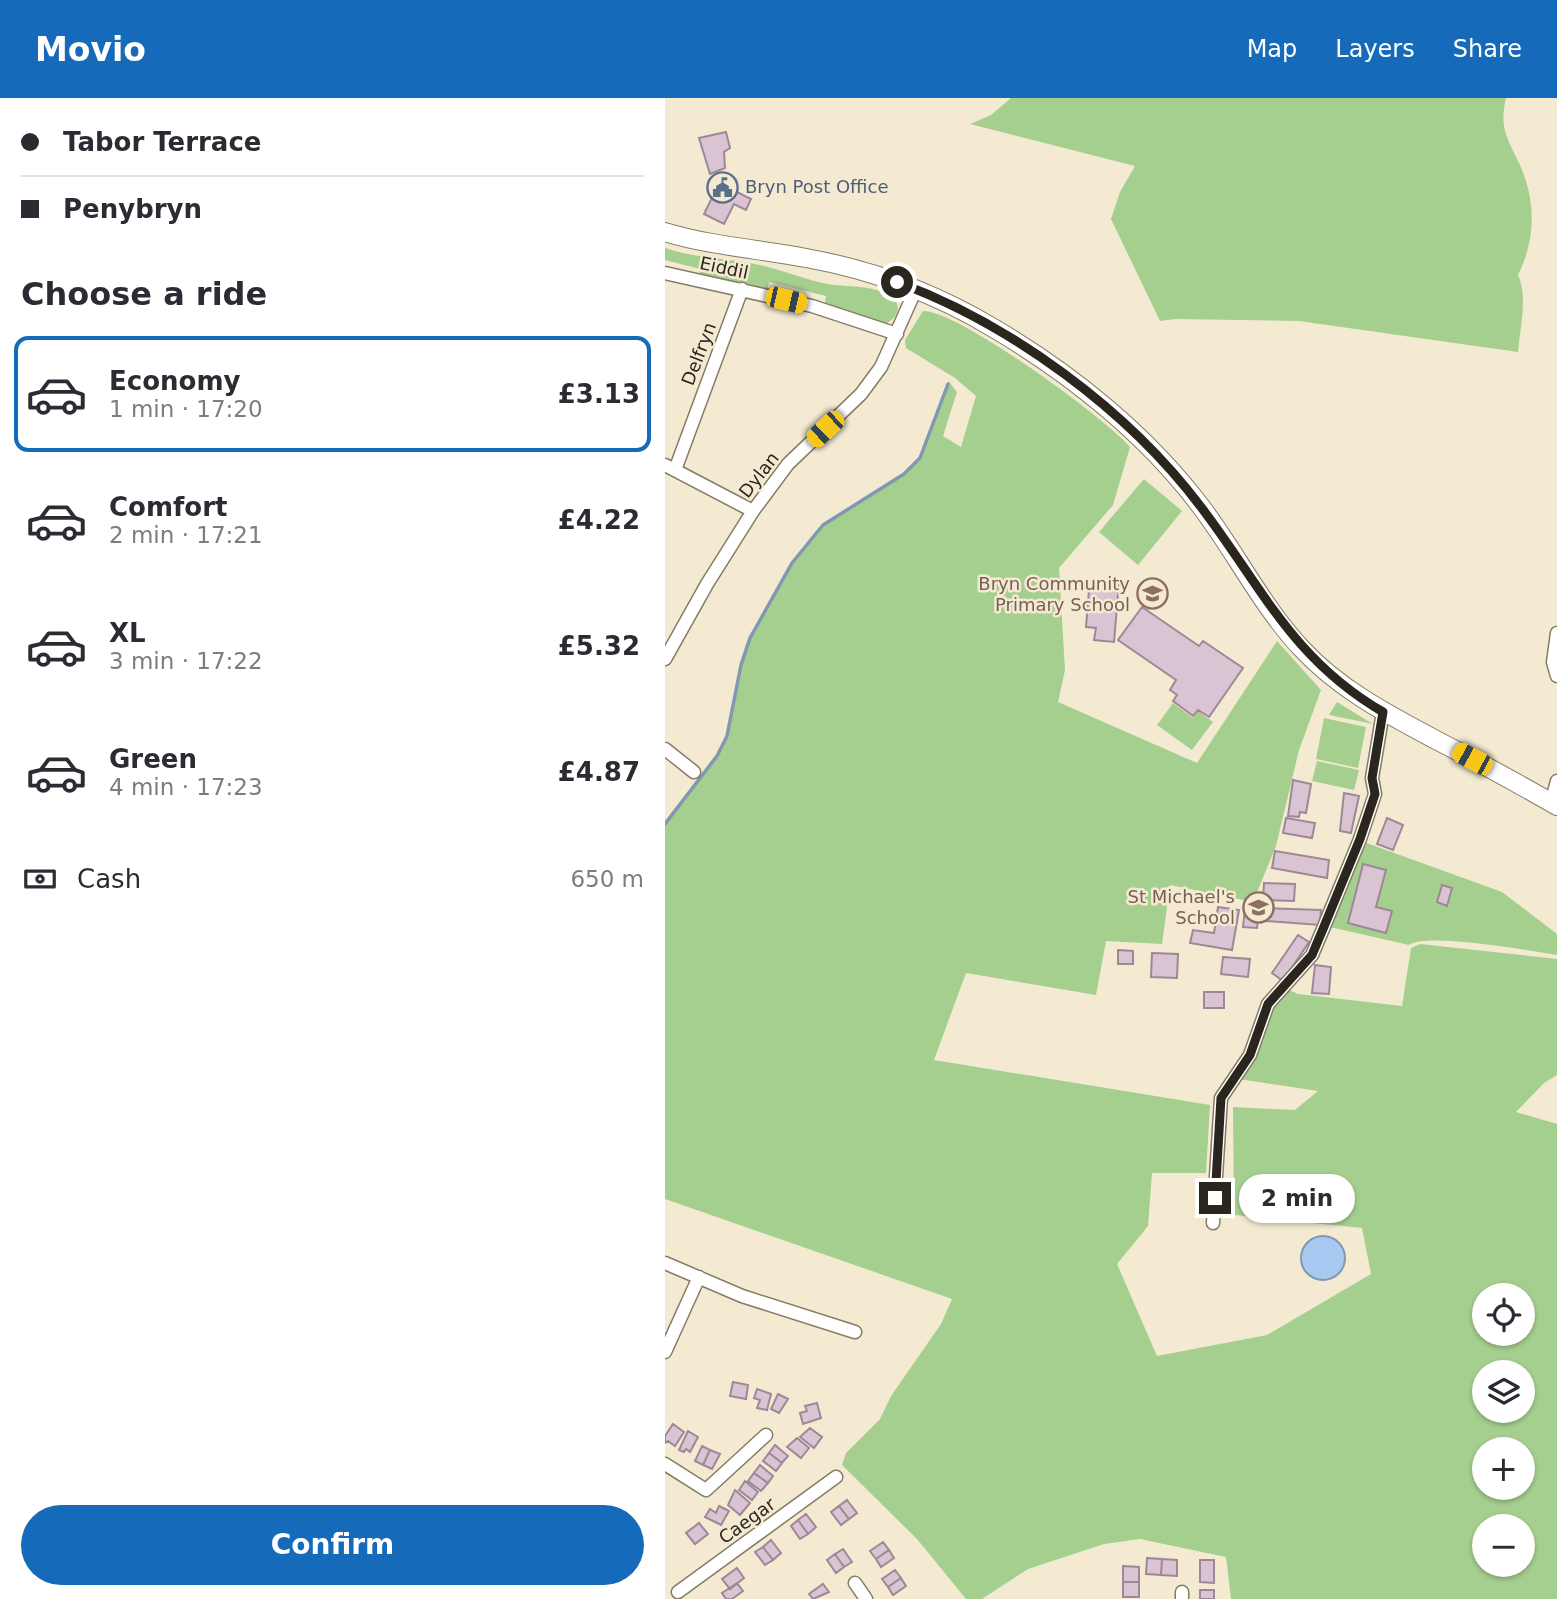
<!DOCTYPE html>
<meta charset="utf-8">
<style>
body{margin:0;font-family:"DejaVu Sans",sans-serif;background:#f2f2f3;color:#2b2b33;height:100vh;display:flex;flex-direction:column;font-size:26px;white-space:nowrap}
*{box-sizing:border-box;margin:0}
p{font-size:23px;color:#7c7c81}
.icon{flex:none;width:38px;height:38px;fill:none;stroke:currentColor;stroke-width:2;stroke-linecap:round;stroke-linejoin:round}
.map{position:relative;flex:1;overflow:hidden}
.side{display:flex;flex-direction:column;background:#fff;width:665px}
.side>*{flex:none}
.hud{display:grid;align-content:center;height:154px;padding:0 21px;background:#fff}
.buttons{position:absolute;left:807px;top:1185px;display:grid;gap:14px}
.buttons a{display:grid;place-items:center;width:63px;height:63px;border-radius:50%;background:#fff;box-shadow:0 2px 5px #0004;font-size:35px}
.end{position:absolute;width:32px;height:32px;margin:-16px;border:9px solid #2a261d;background:#fff;box-shadow:0 0 0 4px #fff}
.from{border-radius:50%}
.bubble{position:absolute;height:49px;border-radius:24px;background:#fff;box-shadow:0 2px 5px #0004;font-size:23px;font-weight:600;line-height:49px;text-align:center}
.car{position:absolute;width:21px;height:42px;margin:-21px -10px;border-radius:9px;box-shadow:0 0 5px 2px #0007;background:linear-gradient(#f5c518 24%,#345 0 40%,#f5c518 0 76%,#345 0 86%,#f5c518 0)}
.hud b{display:flex;align-items:center;gap:24px;height:66px;font-size:26px}
.hud b+b{border-top:2px solid #e1e1e2}
.hud i{width:18px;height:18px;background:#2b2b33}
ul{padding:0;list-style:none}
li{display:flex;align-items:center;gap:21px;height:116px;margin:0 14px 10px;padding:0 7px;border:4px solid transparent;border-radius:14px}
li div{flex:1}
li b{display:block;font-size:26px}
li em{font-style:normal;font-weight:600}
li.selected{border-color:#156bb9}
li>.icon{width:63px;height:63px;stroke-width:1.5}
h2{padding:0 21px;font-size:32px;line-height:84px}
.pay{display:flex;align-items:center;gap:18px;height:77px;padding:0 21px;font-size:26px}
.pay p{margin-inline-start:auto}
.button{display:flex;gap:14px;margin-top:auto;padding:14px 21px}
.button a{flex:1;height:80px;border-radius:42px;background:#156bb9;color:#fff;font-size:28px;font-weight:600;line-height:80px;text-align:center}
header{display:flex;align-items:center;gap:42px;box-sizing:border-box;height:98px;padding:0 35px;background:#156bb9;color:#fff}
header strong{font-size:33px}
nav{display:flex;gap:38px;margin-inline-start:auto;font-size:24px}
main{display:flex;flex:1;min-height:0}
.map>svg:first-child{display:block}
.green{fill:#a5cf8f;fill-rule:evenodd}
.water{fill:#a8c9f2;stroke:#8298b2;stroke-width:2}
.lines{fill:none;stroke-linecap:round;stroke-linejoin:round}
.stream{stroke:#8298b2;stroke-width:3.5}
.building{fill:#dac3d3;stroke:#9d8897;stroke-width:2}
.street-casing{stroke:#857c66;stroke-width:15}
.secondary-casing{stroke:#857c66;stroke-width:20}
.street{stroke:#fff;stroke-width:12}
.secondary{stroke:#fff;stroke-width:18}
.route{stroke:#2a261d;stroke-width:9}
.labels{text-anchor:middle;stroke-width:5;stroke-linejoin:round;paint-order:stroke}
.service-label{font-size:18px;fill:#4e5e75;stroke:#f4ead2;text-anchor:start}
.street-label{font-size:18px;fill:#2a261d;stroke:#f4ead2}
.education-label{font-size:18px;fill:#785e54;stroke:#f4ead2;text-anchor:end}
</style>
<header>
<strong>Movio</strong>
<nav><a>Map</a><a>Layers</a><a>Share</a></nav>
</header>
<main>
<section class="side">
<div class="hud">
<b><i class="from"></i>Tabor Terrace</b>
<b><i></i>Penybryn</b>
</div>
<h2>Choose a ride</h2>
<ul>
<li class="selected"><svg class="icon" aria-label="car" viewBox="0 0 24 24"><path d="M5 17H2v-5l4-1 3-4h7l3 4 3 1v5h-3M9 17h6M6 11h13"/><circle cx="7" cy="17" r="2"/><circle cx="17" cy="17" r="2"/></svg><div><b>Economy</b><p>1 min · 17:20</p></div><em>£3.13</em></li>
<li><svg class="icon" aria-label="car" viewBox="0 0 24 24"><path d="M5 17H2v-5l4-1 3-4h7l3 4 3 1v5h-3M9 17h6M6 11h13"/><circle cx="7" cy="17" r="2"/><circle cx="17" cy="17" r="2"/></svg><div><b>Comfort</b><p>2 min · 17:21</p></div><em>£4.22</em></li>
<li><svg class="icon" aria-label="car" viewBox="0 0 24 24"><path d="M5 17H2v-5l4-1 3-4h7l3 4 3 1v5h-3M9 17h6M6 11h13"/><circle cx="7" cy="17" r="2"/><circle cx="17" cy="17" r="2"/></svg><div><b>XL</b><p>3 min · 17:22</p></div><em>£5.32</em></li>
<li><svg class="icon" aria-label="car" viewBox="0 0 24 24"><path d="M5 17H2v-5l4-1 3-4h7l3 4 3 1v5h-3M9 17h6M6 11h13"/><circle cx="7" cy="17" r="2"/><circle cx="17" cy="17" r="2"/></svg><div><b>Green</b><p>4 min · 17:23</p></div><em>£4.87</em></li>
</ul>
<div class="pay"><svg class="icon" aria-label="cash" viewBox="0 0 24 24"><path d="M3 7h18v10H3z"/><circle cx="12" cy="12" r="2"/></svg>Cash<p>650 m</p></div>
<div class="button"><a>Confirm</a></div>
</section>
<div class="map">
<svg width="892" height="1501" viewBox="0 0 892 1501">
<rect width="100%" height="100%" fill="#f4ead2"/>
<path class="green" d="M346,0H841C834,31 842,39 855,67C871,103 871,141 853,177C863,198 855,231 853,254L634,223L510,221L495,223L446,121L455,94L470,68L305,26L326,17Z
M0,150C29,160 60,160 90,166C115,171 138,181 162,186C180,189 211,187 225,198C239,207 232,221 220,226L160,206L161,198L104,184L102,194L34,178L35,171L0,162Z
M258,213C293,212 440,320 465,349L448,407L394,470L400,572L393,604L532,665L612,543L656,592L634,652L611,748L588,804L505,787L497,846L441,843L431,897L301,875L269,962L545,1007L541,1075H487L483,1128L452,1166L492,1258L602,1237L706,1176L697,1130L569,1117L568,1009L630,1012L653,993L573,981L600,922L622,891L633,896L737,908L746,850L755,846L892,861V977L879,985L851,1014L892,1026V1501H566L561,1459L475,1441L439,1446L363,1471L317,1501H301L252,1441L177,1367L181,1355L215,1321L226,1298L276,1226L287,1201L0,1101V726L52,658L62,638L76,567L85,540L127,465L158,427L239,376L255,360L284,284L292,294L278,338L296,349L311,298L290,280L241,250L240,242ZM819,1197H858V1236H819ZM819,1274H858V1312H819ZM819,1351H858V1390H819ZM819,1428H858V1466H819Z
M479,381L517,413L473,467L434,434Z
M672,604L708,626L664,617Z
M508,605L528,620L533,613L548,624L527,652L492,627Z
M659,620L701,629L693,670L651,661Z
M652,663L694,672L689,692L647,683Z
M699,744L837,794L892,836V857C866,853 761,834 744,847L665,829Z"/>
<path class="water" d="M636 1160a22 22 0 1 1 44 0a22 22 0 1 1-44 0Z"/>
<g class="lines">
<path class="stream" d="M0,726L52,658L62,638L76,567L85,540L127,465L158,427L239,376L255,360L283,286"/>
</g>
<path class="building" d="M61,34L65,50L59,54L60,70L45,76L34,40Z
M54,85L86,101L81,112L69,106L59,126L39,116Z
M433,483L454,485L449,544L429,542L431,530L421,529L424,492L432,493Z
M477,509L534,548L538,543L578,570L544,619L533,612L528,618L508,603L512,597L505,592L511,582L453,542Z
M628,682L646,686L641,715L635,714L634,719L623,718Z
M679,695L694,698L686,735L675,733Z
M621,720L650,725L647,740L618,735Z
M722,720L738,727L728,752L712,746Z
M610,753L664,762L662,780L607,770Z
M698,766L721,772L711,809L727,813L721,835L683,825Z
M599,785L630,786L629,803L598,802Z
M777,787L787,790L782,808L772,804Z
M553,809L574,812L567,852L525,845L528,832L549,835Z
M601,810L656,812L655,827L600,823Z
M580,811L594,813L592,830L578,829Z
M633,837L644,844L618,883L607,875Z
M453,852L468,853V866H453Z
M487,855L513,856L512,880L486,879Z
M558,859L585,861L583,879L556,876Z
M650,867L666,869L664,896L647,895Z
M539,894H559V910H539Z
M68,1284L83,1287L81,1301L65,1298Z
M92,1291L106,1296L102,1312L92,1310L95,1302L89,1300Z
M113,1296L123,1301L114,1315L106,1311Z
M152,1305L156,1320L138,1326L135,1315L142,1313L140,1308Z
M8,1326L19,1334L10,1348L3,1343L0,1345V1338Z
M145,1330L157,1339L149,1350L135,1339Z
M23,1333L33,1339L25,1354L21,1351L19,1354L14,1352Z
M132,1340L144,1350L136,1360L122,1349Z
M110,1347L123,1358L117,1365L104,1355Z
M37,1348L45,1352L38,1367L30,1363Z
M45,1352L55,1356L47,1371L38,1367Z
M104,1355L117,1365L111,1373L98,1363Z
M95,1367L108,1378L103,1385L89,1375Z
M89,1375L103,1385L96,1393L83,1383Z
M80,1383L93,1394L87,1402L74,1392Z
M70,1392L85,1405L75,1417L63,1407Z
M182,1402L192,1415L184,1421L174,1408Z
M54,1408L64,1413L56,1427L40,1419L45,1411L51,1415Z
M174,1408L184,1421L176,1427L166,1414Z
M141,1416L151,1429L143,1436L133,1422Z
M133,1422L143,1436L135,1441L126,1428Z
M34,1425L43,1436L30,1446L21,1435Z
M106,1442L116,1455L108,1462L98,1449Z
M218,1444L224,1452L211,1461L205,1453Z
M98,1449L108,1462L100,1467L90,1454Z
M178,1451L187,1464L179,1469L170,1456Z
M224,1452L229,1460L216,1469L211,1461Z
M170,1456L179,1469L171,1475L162,1462Z
M482,1460L497,1461L496,1477L481,1476Z
M497,1461L512,1462V1478L496,1477Z
M535,1462H549V1485L535,1484Z
M458,1468L474,1469V1484H458Z
M72,1470L79,1480L65,1491L57,1481Z
M230,1472L236,1480L223,1489L217,1481Z
M236,1480L241,1488L228,1497L223,1489Z
M458,1484H474V1499H458Z
M72,1485L78,1493L67,1501H61L57,1495Z
M158,1486L164,1494L148,1501L144,1496Z
M535,1492H549V1501H535Z"/>
<g class="lines">
<defs>
<path id="street" d="M0,175L147,208L232,236
M0,367L88,413
M10,372L77,191
M892,535L888,564L892,578
M0,561L42,486L88,413L123,366L196,296L216,269L251,191
M0,651L29,674
M886,705L892,683
M548,1125L556,1000L585,957L603,906L647,857L658,831L695,741L710,696L707,680L718,614
M0,1165L77,1198L190,1234
M0,1254L34,1179
M0,1366L41,1392L101,1337
M190,1485L201,1501
M13,1494L171,1379
M517,1494V1501"/>
<path id="secondary" d="M0,134C46,148 94,151 141,160C208,172 272,196 330,231C408,277 483,338 537,410C571,455 597,508 636,550C674,591 722,616 771,642C812,663 852,685 892,708"/>
</defs>
<use href="#street" class="street-casing"/>
<use href="#secondary" class="secondary-casing"/>
<use href="#street" class="street"/>
<use href="#secondary" class="secondary"/>
</g>
<g class="lines">
<path class="route" d="M232,184C346,226 463,312 536,409C597,489 627,561 718,614L707,680L710,696L695,741L658,831L647,857L603,906L585,957L556,1000L550,1100"/>
</g>
<defs>
<symbol id="civic-ring" viewBox="-11 -11 22 22"><circle r="9.5" fill="#f4ead2" stroke="#5c6f8a" stroke-width="1.5"/><path d="M-.6-6.5H3V-4.5H.6V-3L4-1V1h2V6H-6V1h2V-1L-.6-3ZM-1.2 2.5V6h2.4V2.5Z" fill="#5c6f8a"/></symbol>
<symbol id="school-ring" viewBox="-11 -11 22 22"><circle r="9.5" fill="#f4ead2" stroke="#8d6e63" stroke-width="1.5"/><path d="M0-5L7-2L0 1L-7-2ZM-4 1L0 2.5L4 1V4Q0 6-4 4Z" fill="#8d6e63"/></symbol>
</defs>
<g fill-rule="evenodd">
<use href="#civic-ring" x="40" y="72" width="35" height="35"/>
<use href="#school-ring" x="470" y="478" width="35" height="35"/>
<use href="#school-ring" x="576" y="792" width="35" height="35"/>
</g>
<g class="labels">
<g class="service-label">
<text x="80" y="95">Bryn Post Office</text>
</g>
<g class="street-label">
<text transform="translate(59 170) rotate(12)" y="6">Eiddil</text>
<text transform="translate(34 256) rotate(-69)" y="6">Delfryn</text>
<text transform="translate(94 377) rotate(-52)" y="6">Dylan</text>
<text transform="translate(82 1423) rotate(-36)" y="6">Caegar</text>
</g>
<g class="education-label">
<text x="465" y="492">Bryn Community<tspan x="465" dy="21">Primary School</tspan></text>
<text x="570" y="805">St Michael's<tspan x="570" dy="21">School</tspan></text>
</g>
</g>
</svg>
<div class="buttons">
<a><svg class="icon" aria-label="locate" viewBox="0 0 24 24"><circle cx="12" cy="12" r="6"/><path d="M12 2v4M12 18v4M2 12h4M18 12h4"/></svg></a>
<a><svg class="icon" aria-label="layers" viewBox="0 0 24 24"><path d="M12 4l9 5-9 5-9-5zM3 14l9 5 9-5"/></svg></a>
<a>+</a>
<a>−</a>
</div>
<i class="end from" style="left:232px;top:184px"></i>
<i class="end" style="left:550px;top:1100px"></i>
<div class="bubble" style="left:574px;top:1076px;width:116px">2 min</div>
<i class="car" style="left:121px;top:202px;rotate:103deg"></i>
<i class="car" style="left:160px;top:331px;rotate:227deg"></i>
<i class="car" style="left:807px;top:661px;rotate:298deg"></i>
</div>
</main>
